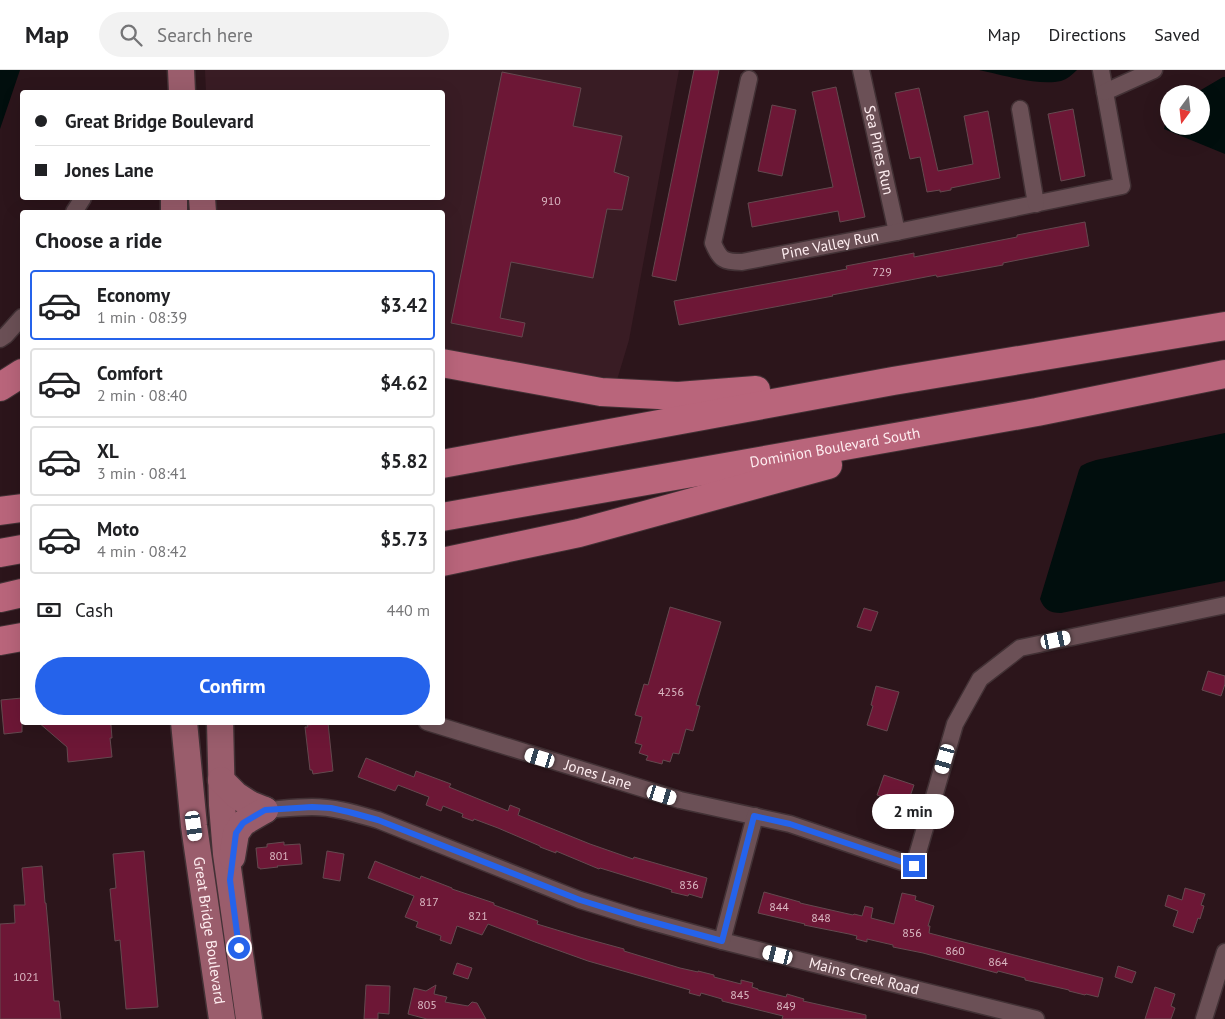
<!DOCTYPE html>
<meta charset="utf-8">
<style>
body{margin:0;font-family:"PT Sans",sans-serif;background:#f2f2f2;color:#202124;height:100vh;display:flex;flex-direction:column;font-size:19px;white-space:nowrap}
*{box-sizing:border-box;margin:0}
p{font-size:16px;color:#757577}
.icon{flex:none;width:28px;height:28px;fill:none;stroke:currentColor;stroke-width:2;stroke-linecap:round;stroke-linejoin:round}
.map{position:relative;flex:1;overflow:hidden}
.side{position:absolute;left:20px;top:140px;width:425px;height:515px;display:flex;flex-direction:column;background:#fff;border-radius:5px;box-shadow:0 5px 20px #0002}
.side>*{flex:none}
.guide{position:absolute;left:20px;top:20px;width:425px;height:110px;border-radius:5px;box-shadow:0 5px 20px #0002;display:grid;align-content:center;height:110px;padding:0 15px;background:#fff}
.needle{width:32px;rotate:195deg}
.buttons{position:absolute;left:1160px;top:15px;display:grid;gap:10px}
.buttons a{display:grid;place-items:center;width:50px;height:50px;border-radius:50%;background:#fff;box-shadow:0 5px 20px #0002;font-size:25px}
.end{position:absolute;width:22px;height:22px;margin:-11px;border:6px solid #2563eb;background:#fff;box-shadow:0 0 0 2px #fff}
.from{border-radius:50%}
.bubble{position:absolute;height:35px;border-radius:18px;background:#fff;box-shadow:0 5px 20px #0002;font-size:16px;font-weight:800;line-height:35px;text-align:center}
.car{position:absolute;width:15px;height:30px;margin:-15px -8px;border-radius:6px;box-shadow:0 0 4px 1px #0007;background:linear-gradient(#fff 24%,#345 0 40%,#fff 0 76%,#345 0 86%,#fff 0)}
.guide b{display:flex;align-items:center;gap:18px;height:48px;font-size:19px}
.guide b+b{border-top:1px solid #e0e0e0}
.guide i{width:12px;height:12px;background:#202124}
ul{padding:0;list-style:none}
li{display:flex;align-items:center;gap:15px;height:70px;margin:0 10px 8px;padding:0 5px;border:2px solid #e0e0e0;border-radius:5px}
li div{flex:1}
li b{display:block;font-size:19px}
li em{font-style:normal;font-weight:800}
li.on{border-color:#2563eb}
li>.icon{width:45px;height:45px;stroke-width:1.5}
h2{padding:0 15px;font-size:22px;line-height:60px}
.pay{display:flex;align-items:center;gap:12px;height:55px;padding:0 15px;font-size:19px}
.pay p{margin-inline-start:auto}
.button{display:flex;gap:10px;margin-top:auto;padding:10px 15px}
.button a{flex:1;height:58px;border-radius:30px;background:#2563eb;color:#fff;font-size:20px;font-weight:800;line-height:58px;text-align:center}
header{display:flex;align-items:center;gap:30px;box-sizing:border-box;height:70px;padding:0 25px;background:#fff;border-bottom:1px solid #e0e0e0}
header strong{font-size:24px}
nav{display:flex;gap:28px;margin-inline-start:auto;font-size:18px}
.search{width:350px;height:45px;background:#f2f2f2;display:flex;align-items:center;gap:12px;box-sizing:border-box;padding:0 18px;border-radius:28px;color:#757577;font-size:19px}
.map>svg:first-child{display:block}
.built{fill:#391c24}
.water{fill:#010e0d}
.building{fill:#6d1736;stroke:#64494f}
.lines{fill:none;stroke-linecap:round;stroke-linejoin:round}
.street-casing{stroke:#423135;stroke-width:19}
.primary-casing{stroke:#423135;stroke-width:29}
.highway-casing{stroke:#423135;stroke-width:30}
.street{stroke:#6b5056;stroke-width:16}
.primary{stroke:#9a5d6c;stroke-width:26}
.highway{stroke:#b9657b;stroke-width:28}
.route{stroke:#2563eb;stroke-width:6}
.labels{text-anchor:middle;stroke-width:4;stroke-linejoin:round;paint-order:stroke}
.number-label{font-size:12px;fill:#dab8c2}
.street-label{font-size:15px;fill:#feedf0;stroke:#0d0507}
</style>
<header>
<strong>Map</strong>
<div class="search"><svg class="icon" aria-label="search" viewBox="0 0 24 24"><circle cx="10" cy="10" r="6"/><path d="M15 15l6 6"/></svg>Search here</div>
<nav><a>Map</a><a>Directions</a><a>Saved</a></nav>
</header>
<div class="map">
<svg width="1225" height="949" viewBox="0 0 1225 949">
<rect width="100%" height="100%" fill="#2c151b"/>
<path class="built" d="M205,0H679L629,270L617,310L443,280L442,142H210V128H442V22H206Z"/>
<path class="water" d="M0,0H20L0,59Z
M979,0H1077C1072,5 1067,9 1061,11C1039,16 1002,5 979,0Z
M1223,7H1225V84L1164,59L1168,39L1169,38V56H1201V24H1194Z
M1225,363V511L1061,543C1049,543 1044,539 1040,529L1079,400L1081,396L1087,393L1096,390Z"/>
<path class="building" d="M694,0H719L676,211L652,206Z
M502,2L581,18L573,56L622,66L614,102L629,107L622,140L607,139L593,208L511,192L500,248L525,253L522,267L451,253Z
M836,17L865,147L840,152L838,141L752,157L748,133L833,117L812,22Z
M919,18L938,101L973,94L964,46L988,41L1000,108L951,118V120L940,122V120L927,122L920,87L910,89L895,23Z
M772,35L796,40L782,106L758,101Z
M1073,39L1085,106L1061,111L1048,44Z
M1085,152L1089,176L1003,193V195L937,207L936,205L832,225L833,226L679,255L674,231L847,199L846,196L914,183V187L1017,167V165Z
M670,537L721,552L696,635L700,636L693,661L686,659L679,684L673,683L670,692L663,690L662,694L646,690L648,686L639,683L642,675L635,673L642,647L635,645L644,614L648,615Z
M864,538L878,542L871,561L857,557Z
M1208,601L1225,606V614L1221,626L1202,620Z
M876,616L899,622L887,661L867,655L873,636L871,635Z
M22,628V662L4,664L1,630Z
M38,652H109L110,655H111L112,668H110L112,687L68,692L67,677Z
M328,653L333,701L313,704L312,700H310L305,657H308L307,655Z
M366,688L414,707L416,701L451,714L449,717L508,741L510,735L520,739L518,745L590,774L633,789L634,787L707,808L702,828L689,824L688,826L671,822L672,820L600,798L599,799L556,781V783L540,777V776L498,758L474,749L473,751L462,747L463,744L443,736L441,741L426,735L429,727L398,715L395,721L358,707Z
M884,705L914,715L907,735L877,725Z
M284,772V775L300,774L302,794L277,796L278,797L260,799V798H258L256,778L267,777V774Z
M144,781L158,937L126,939L120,870L115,871L110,819L116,818L113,784Z
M327,781L344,784L340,811L323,808Z
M375,791L420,809L421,806L452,818V819L494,833V835L538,851L537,854L580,867L624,879V881L680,898L698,902V901L714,905V907L741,914V910L753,913L752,917L758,919V920L786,927L787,924L804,929L803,931L866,945V949H782L783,946L722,931V929L701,923L700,926L689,923L690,920L588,891L535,872L488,854L482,865L457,856L451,874L440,870L441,866L416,857L418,852L405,847L414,826L368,808Z
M42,796L45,833H46L49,866L54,931H59L61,949H0V854L15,853L14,835H25L22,798Z
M1185,818L1205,824L1201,835L1204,836L1200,849L1198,848L1193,863L1173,856L1178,841L1165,836L1168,825L1182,830Z
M764,822L800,832V833L853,845L854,844L862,846L865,836L873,838L871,848L894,854L902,823L916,826L915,830L934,836L928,856H930L929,863L1103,908L1098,927L1086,924L1085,925L1069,921V920L1025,910V908L998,901L997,903L923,883L893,877V875L867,869V872L856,869L857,866L849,864L804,855L805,854L758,843Z
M457,893L472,898L468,909L453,904Z
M1118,896L1136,902L1132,913L1115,907Z
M366,915L390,916L389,944L378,943V949H364Z
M436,915L434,924L447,927L445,932L468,936L472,932L477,933L486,949H427L408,944L414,918L426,921Z
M1155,917L1175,924L1171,936L1175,938L1171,949H1145Z"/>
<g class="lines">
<defs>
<g id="street">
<path id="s1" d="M861,0L897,162"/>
<path id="s2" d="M749,9L713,173C720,190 724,192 742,192L897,162L1122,116L1101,0"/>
<path d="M1105,22L1154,0"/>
<path d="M1020,39L1036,134"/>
<path d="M74,142L83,128"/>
<path d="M0,269L6,265L22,247"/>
<path id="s3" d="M427,652L680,730L790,754L914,796L955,654L980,609L1020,578L1225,535"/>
<path id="s4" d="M265,740C280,739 296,737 312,737C335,737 357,744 378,750L580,830L638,848L722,871L1036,949"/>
<path d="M722,871L755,746"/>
<path d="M1204,949L1225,882"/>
</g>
<g id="primary">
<path d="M181,0L182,22"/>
<path d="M174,128V142"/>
<path d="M202,128L203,142"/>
<path id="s5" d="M184,652L194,756L222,949"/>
<path d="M220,652L222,735L226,784L249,949"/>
<path d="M221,710L236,725L250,734L265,740"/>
<path d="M232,787L236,763L243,753L265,740"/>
</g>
<g id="highway">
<path d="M442,293L601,322L678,326L756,320"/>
<path d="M0,317L22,303"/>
<path d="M442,394L893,311L1225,256"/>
<path d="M0,441L22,438"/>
<path id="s6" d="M442,447L1037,342L1225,304"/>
<path d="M0,483L22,479"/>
<path d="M442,492L579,463L828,395"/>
<path d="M0,528L22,523"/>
<path d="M0,571L22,567"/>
</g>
</defs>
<use href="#street" class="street-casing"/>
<use href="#primary" class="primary-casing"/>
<use href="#highway" class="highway-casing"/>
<use href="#street" class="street"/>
<use href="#primary" class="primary"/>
<use href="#highway" class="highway"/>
</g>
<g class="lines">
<path class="route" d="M239,878L230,810L236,763L243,753L265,740L312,737L331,738L349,742L378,750L580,830L638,848L722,871L754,746L790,754L914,796"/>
</g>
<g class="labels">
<g class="number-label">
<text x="551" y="135">910</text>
<text x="882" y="206">729</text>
<text x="671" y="626">4256</text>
<text x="279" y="790">801</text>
<text x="689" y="819">836</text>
<text x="429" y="836">817</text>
<text x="779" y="841">844</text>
<text x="478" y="850">821</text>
<text x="821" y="852">848</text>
<text x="912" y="867">856</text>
<text x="955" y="885">860</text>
<text x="998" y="896">864</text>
<text x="26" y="911">1021</text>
<text x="740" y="929">845</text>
<text x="427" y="939">805</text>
<text x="786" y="940">849</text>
</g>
<g class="street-label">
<text dy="5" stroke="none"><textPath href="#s1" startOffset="82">Sea Pines Run</textPath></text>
<text dy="5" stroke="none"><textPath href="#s2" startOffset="296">Pine Valley Run</textPath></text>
<text dy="5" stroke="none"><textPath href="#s6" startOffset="399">Dominion Boulevard South</textPath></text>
<text dy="5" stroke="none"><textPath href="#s3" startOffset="179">Jones Lane</textPath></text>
<text dy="5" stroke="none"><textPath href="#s5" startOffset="210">Great Bridge Boulevard</textPath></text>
<text dy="5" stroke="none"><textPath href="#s4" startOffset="626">Mains Creek Road</textPath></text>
</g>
</g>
</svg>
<div class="buttons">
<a><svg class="needle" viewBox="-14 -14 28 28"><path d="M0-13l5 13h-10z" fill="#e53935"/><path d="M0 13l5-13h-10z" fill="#757577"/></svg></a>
</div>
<i class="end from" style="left:239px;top:878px"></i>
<i class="end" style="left:914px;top:796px"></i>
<div class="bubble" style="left:872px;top:724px;width:82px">2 min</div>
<i class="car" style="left:1056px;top:570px;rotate:78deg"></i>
<i class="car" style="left:540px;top:688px;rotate:287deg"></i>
<i class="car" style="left:945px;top:689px;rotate:196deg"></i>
<i class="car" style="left:662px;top:725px;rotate:107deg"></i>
<i class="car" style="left:194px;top:756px;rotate:172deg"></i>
<i class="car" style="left:778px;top:885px;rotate:284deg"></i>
<div class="guide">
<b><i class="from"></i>Great Bridge Boulevard</b>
<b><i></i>Jones Lane</b>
</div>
<section class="side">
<h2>Choose a ride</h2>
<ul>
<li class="on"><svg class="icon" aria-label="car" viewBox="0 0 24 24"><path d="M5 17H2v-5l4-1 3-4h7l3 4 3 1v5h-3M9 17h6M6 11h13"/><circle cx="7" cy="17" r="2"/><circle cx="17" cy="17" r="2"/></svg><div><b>Economy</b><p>1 min · 08:39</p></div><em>$3.42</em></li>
<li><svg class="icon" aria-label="car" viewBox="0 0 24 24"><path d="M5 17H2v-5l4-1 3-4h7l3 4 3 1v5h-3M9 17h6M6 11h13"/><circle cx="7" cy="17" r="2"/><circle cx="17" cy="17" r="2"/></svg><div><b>Comfort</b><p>2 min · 08:40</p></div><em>$4.62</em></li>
<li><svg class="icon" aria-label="car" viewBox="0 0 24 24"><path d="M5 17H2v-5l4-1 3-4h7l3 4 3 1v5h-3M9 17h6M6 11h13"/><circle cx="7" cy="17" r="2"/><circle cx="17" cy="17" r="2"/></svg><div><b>XL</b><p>3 min · 08:41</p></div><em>$5.82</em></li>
<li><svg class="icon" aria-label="car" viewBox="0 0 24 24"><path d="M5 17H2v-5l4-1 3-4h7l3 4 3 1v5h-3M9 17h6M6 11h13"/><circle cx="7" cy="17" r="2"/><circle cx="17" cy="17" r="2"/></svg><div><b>Moto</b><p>4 min · 08:42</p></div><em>$5.73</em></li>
</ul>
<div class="pay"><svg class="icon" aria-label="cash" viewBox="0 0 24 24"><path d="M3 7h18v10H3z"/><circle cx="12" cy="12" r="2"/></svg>Cash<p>440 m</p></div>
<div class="button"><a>Confirm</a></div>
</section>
</div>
